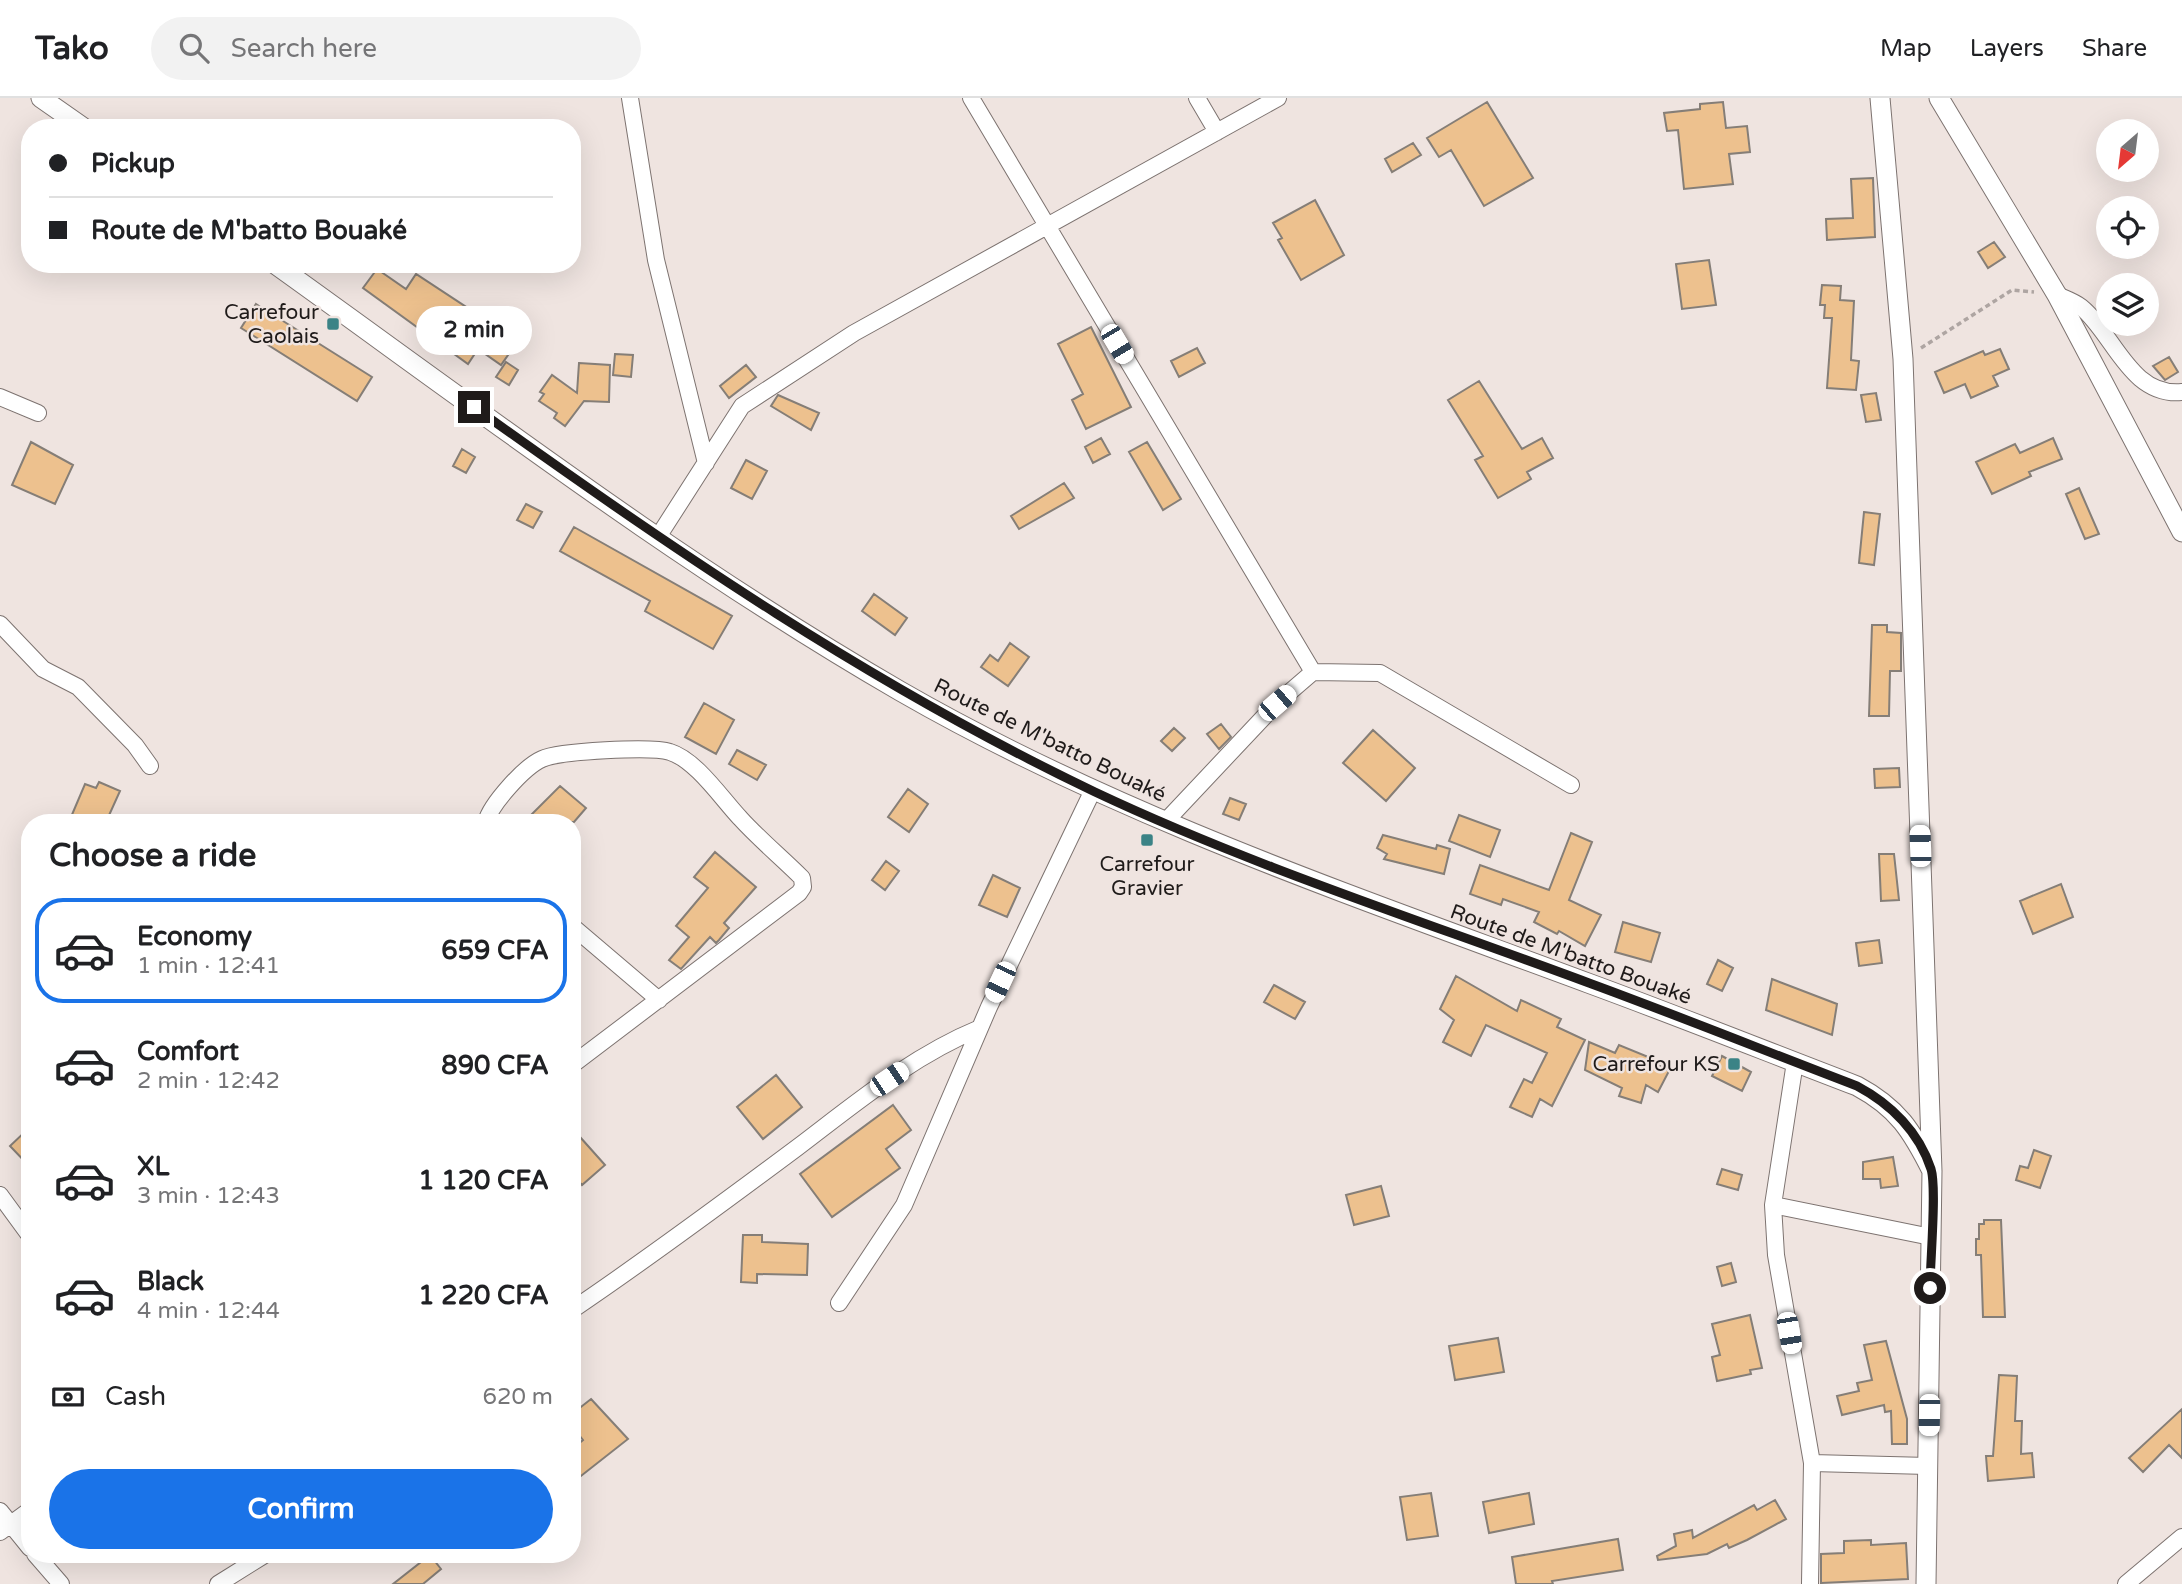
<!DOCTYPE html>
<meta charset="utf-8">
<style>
body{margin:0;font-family:"Varela Round",sans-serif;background:#f2f2f2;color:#202124;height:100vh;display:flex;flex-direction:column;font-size:26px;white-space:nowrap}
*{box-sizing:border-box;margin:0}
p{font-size:23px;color:#757577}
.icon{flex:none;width:38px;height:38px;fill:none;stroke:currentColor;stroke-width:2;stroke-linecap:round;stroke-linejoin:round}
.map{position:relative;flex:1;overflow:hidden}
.side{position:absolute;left:21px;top:716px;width:560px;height:749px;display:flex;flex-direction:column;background:#fff;border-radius:28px;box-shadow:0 7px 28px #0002}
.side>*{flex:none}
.banner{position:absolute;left:21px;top:21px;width:560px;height:154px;border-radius:28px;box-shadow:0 7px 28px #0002;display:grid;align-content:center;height:154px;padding:0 28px;background:#fff}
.needle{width:46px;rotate:208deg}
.controls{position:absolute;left:2096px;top:21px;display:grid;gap:14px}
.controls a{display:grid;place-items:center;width:63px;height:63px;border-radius:50%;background:#fff;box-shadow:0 7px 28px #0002;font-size:35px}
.end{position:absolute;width:32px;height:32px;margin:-16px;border:9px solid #1f1b1a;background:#fff;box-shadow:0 0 0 4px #fff}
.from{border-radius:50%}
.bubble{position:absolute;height:49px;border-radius:24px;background:#fff;box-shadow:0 7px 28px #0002;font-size:23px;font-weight:700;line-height:49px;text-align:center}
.car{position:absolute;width:21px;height:42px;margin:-21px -10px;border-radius:9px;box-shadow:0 0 5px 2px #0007;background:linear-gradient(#fff 24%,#345 0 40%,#fff 0 76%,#345 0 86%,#fff 0)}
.banner b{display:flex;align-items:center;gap:24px;height:66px;font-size:26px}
.banner b+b{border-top:2px solid #e0e0e0}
.banner i{width:18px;height:18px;background:#202124}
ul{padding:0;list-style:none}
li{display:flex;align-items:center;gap:21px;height:105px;margin:0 14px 10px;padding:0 14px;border:4px solid transparent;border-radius:28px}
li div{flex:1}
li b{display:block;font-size:26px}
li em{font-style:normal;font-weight:700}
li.current{border-color:#1a73e8}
li>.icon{width:63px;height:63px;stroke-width:1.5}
h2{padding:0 28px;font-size:32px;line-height:84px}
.pay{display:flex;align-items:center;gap:18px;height:77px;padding:0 28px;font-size:26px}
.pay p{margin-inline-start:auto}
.primary-button{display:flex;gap:14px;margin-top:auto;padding:14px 28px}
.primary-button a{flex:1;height:80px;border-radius:42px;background:#1a73e8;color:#fff;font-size:28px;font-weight:700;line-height:80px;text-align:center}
header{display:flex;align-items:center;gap:42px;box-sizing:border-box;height:98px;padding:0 35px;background:#fff;border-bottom:2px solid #e0e0e0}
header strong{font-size:33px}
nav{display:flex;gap:38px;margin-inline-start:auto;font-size:24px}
.search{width:490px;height:63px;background:#f2f2f2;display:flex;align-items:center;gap:18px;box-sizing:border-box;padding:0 24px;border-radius:38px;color:#757577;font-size:26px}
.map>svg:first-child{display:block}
.building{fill:#edc18e;stroke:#857e77;stroke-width:2}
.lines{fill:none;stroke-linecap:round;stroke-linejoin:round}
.minor-casing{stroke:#7d7370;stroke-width:18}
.tertiary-casing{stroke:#7d7370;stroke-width:21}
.path{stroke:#aea5a2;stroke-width:3.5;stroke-dasharray:5 3.5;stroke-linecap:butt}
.minor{stroke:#fff;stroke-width:16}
.tertiary{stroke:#fff;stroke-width:19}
.route{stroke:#1f1b1a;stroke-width:9}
.poi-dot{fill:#3b8386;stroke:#efe4e0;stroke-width:2.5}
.labels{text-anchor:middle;stroke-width:5;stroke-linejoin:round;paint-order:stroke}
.poi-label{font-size:21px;fill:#1f1b1a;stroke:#efe4e0;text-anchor:end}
.street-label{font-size:21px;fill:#1f1b1a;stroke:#efe4e0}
</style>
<header>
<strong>Tako</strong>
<div class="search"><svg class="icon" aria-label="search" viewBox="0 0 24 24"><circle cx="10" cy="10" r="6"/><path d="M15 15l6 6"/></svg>Search here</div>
<nav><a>Map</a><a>Layers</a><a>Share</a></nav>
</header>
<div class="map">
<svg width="2182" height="1486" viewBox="0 0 2182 1486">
<rect width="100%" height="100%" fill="#efe4e0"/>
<path class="building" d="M1487,4L1533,80L1484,108L1451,52L1439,59L1427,40Z
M1723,4L1726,30L1747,28L1750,54L1729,56L1733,86L1684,91L1678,32L1667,33L1664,15L1700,11V6Z
M1413,45L1421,57L1392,74L1385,61Z
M1873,80L1875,139L1827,142L1826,121L1853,120L1851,81Z
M1315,102L1344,157L1301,182L1278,142L1282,140L1273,125Z
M1994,144L2005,159L1988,170L1978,154Z
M1709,162L1716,207L1682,211L1676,166Z
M377,171L406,191L416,176L518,243L501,267L478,251L468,266L363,190Z
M1822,187L1841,188L1840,202L1854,203L1851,262L1859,263L1856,292L1827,290L1832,220H1824L1825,207H1820Z
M256,206L372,279L357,303L241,230Z
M1091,229L1131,309L1086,331L1072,302L1083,296L1058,246Z
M1197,250L1205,265L1179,279L1171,263Z
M2000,251L2009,271L1993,278L1998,288L1971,300L1965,286L1944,295L1935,274L1983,253L1985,257Z
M615,256L633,257L631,279L613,277Z
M2169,259L2178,274L2165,282L2153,268Z
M506,264L518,272L509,287L496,279Z
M579,265L610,267L609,304L584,303L565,328L554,320L557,315L539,303L544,296L540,294L552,277L577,295Z
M746,267L756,279L729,300L720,288Z
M1479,283L1522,351L1542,340L1553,360L1527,374L1531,381L1498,400L1475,362L1483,358L1448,302Z
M1876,295L1881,322L1866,324L1861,297Z
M778,297L819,315L811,332L771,308Z
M1101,340L1110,356L1093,365L1085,349Z
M2053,340L2062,361L2029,374L2031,378L1992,396L1976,364L2015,346L2020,355Z
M31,344L73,367L55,406L12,387Z
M1147,344L1181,401L1163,412L1129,354Z
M462,351L475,359L466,375L453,368Z
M746,362L767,373L752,401L731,390Z
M1064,385L1074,400L1019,431L1011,418Z
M2079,390L2099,436L2085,441L2066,396Z
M526,406L542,414L533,430L517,422Z
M1864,414L1880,416L1874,467L1859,465Z
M574,429L732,518L713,551L645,513L650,503L560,453Z
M874,496L907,520L895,537L862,513Z
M1872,527H1887V534L1901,535V573H1890L1889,618H1869Z
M1010,545L1029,559L1008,588L981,569L990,557L998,563Z
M704,605L734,622L716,656L685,639Z
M1221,626L1231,639L1219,651L1207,636Z
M1174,630L1185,640L1172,653L1161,643Z
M1373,632L1415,670L1386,703L1343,665Z
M737,652L766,667L757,682L729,666Z
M1899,670L1900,689L1875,690L1874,671Z
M99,684L120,693L106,724H84L71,719L85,686L96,690Z
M560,688L586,710L574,724H524Z
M908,691L928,706L909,734L888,719Z
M1230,700L1246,706L1239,722L1223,716Z
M1459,717L1500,732L1490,759L1449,743Z
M1571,735L1592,744L1569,802L1601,817L1585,848L1559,833L1557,836L1534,824L1539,814L1503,801L1501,807L1470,796L1480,767L1549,792Z
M1383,737L1436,751L1437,747L1450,751L1444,776L1384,761L1387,756L1377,750Z
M715,754L756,789L724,825L729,830L719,842L716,845L710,839L681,871L669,862L689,839L676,828L708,790L694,779Z
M1879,756H1894L1899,802L1881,803Z
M886,763L899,773L885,792L872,782Z
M993,777L1020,790L1007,819L979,807Z
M2061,786L2073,819L2033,836L2020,803Z
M1623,824L1660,835L1651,864L1615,854Z
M1879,842L1882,865L1859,868L1856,845Z
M1718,862L1733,870L1722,893L1707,886Z
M1456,878L1517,913L1521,902L1561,921L1557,929L1585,942L1552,1008L1540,1001L1532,1019L1510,1009L1524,981L1532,985L1547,955L1486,927L1471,958L1443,944L1454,922L1440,911Z
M1772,881L1837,906L1832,937L1766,912Z
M1274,887L1305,904L1295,921L1264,904Z
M1589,944L1615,955L1619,947L1658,963L1656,966L1669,973L1658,994L1646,987L1641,1005L1619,998L1622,990L1585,972Z
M1722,958L1751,974L1742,993L1712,978Z
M776,977L802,1009L763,1041L737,1009Z
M893,1007L911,1032L886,1051L900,1070L832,1119L800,1076Z
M30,1029V1069L10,1048Z
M572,1030L605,1067L582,1087L572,1076Z
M2034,1052L2051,1058L2040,1090L2016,1082L2020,1068L2028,1070Z
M1893,1059L1898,1088L1881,1090L1880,1081H1863V1064Z
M1722,1071L1742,1077L1738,1092L1717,1086Z
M1381,1088L1389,1118L1354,1127L1346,1097Z
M1984,1122H2001L2005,1219H1983L1981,1157H1976V1141H1979V1126H1984Z
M743,1137H762V1144L808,1146L807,1177L757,1176V1185L741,1184Z
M1731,1165L1736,1184L1722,1188L1717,1169Z
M1750,1217L1762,1270L1750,1272L1751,1276L1717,1283L1712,1259L1720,1257L1712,1226Z
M1498,1240L1504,1274L1455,1282L1449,1248Z
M1886,1243L1907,1321V1346H1892L1891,1313L1885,1314L1884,1307L1842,1317L1837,1298L1859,1293L1857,1285L1872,1282L1864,1247Z
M1999,1277L2017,1278L2015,1323H2022L2021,1356L2032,1355L2034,1379L1988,1383L1986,1358H1993Z
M591,1301L628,1341L572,1385V1351L583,1342L572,1328V1316Z
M2182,1311V1360L2169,1347L2143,1374L2129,1360Z
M1431,1395L1438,1438L1407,1442L1400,1399Z
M1529,1395L1534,1426L1489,1435L1483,1404Z
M1775,1402L1786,1421L1747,1442L1729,1450L1727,1446L1707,1456L1658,1462L1657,1458L1676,1448L1674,1436L1692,1432L1693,1440L1754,1407L1757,1412Z
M1618,1441L1623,1472L1552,1483L1553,1486H1516L1512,1459Z
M1871,1442V1447L1906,1445L1908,1481L1821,1485V1456L1844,1455V1443Z
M430,1457L441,1471L423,1486H393Z"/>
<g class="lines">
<defs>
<path id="minor" d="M630,0L656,162L706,365
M971,0L1313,574
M1197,0L1217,34
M2057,197C2064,200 2075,204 2081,209C2114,236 2130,299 2182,294
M0,299L38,315
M658,439L742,308L854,235L1278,0
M0,526L43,571L78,589L135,647L150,668
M486,724C491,706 524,669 542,661C559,653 652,648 670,654C696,662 722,701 740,720C759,741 782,760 802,780L803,789L799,795L572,967
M1165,724L1277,605L1313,574L1380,575L1571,687
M572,828L659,902
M1795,964L1773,1107L1776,1157L1812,1365L1810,1486
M0,1097L30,1138
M1773,1107L1931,1139
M839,1205L904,1107L989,909L1093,692
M572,1212C649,1160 723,1105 798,1049C856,1005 912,958 980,930
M1812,1365L1928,1368
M0,1413L30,1450
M0,1434L30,1412
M35,1456L61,1486
M218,1486L266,1456
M2126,1486L2182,1439"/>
<path id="tertiary" d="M41,0L84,30
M1880,0L1903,261L1932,1073L1926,1486
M1939,0L2057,197L2182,434
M275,166C480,313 682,467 900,593C1117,718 1354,798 1588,885C1678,918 1768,954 1857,988C1898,1010 1912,1033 1932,1073"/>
</defs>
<use href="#minor" class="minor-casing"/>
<use href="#tertiary" class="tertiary-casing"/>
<path class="path" d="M1921,250L2012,192L2034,194"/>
<use href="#minor" class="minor"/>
<use href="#tertiary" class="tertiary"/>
</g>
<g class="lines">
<path class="route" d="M474,309C673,452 873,588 1095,694C1254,769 1423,823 1589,885C1679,918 1768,954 1857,988C1891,1006 1919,1034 1931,1071C1937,1090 1930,1165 1930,1190"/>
</g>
<g class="poi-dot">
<rect x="326" y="219" width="14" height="14" rx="3.5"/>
<rect x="1140" y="735" width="14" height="14" rx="3.5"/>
<rect x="1727" y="959" width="14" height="14" rx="3.5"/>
</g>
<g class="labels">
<g class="poi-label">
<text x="319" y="221">Carrefour<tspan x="319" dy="24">Caolais</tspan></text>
<text x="1147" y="773" text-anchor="middle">Carrefour<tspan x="1147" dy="24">Gravier</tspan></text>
<text x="1720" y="973">Carrefour KS</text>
</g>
<g class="street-label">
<text transform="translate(1050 642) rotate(26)" y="7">Route de M'batto Bouaké</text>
<text transform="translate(1571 856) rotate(20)" y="7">Route de M'batto Bouaké</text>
</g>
</g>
</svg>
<div class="controls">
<a><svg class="needle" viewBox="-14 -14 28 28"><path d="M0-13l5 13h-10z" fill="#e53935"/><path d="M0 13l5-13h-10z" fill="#757577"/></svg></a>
<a><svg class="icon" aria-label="locate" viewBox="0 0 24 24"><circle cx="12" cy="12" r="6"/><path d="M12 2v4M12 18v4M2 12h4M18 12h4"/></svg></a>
<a><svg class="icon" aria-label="layers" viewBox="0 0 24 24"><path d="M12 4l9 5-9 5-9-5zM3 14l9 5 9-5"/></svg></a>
</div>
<i class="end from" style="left:1930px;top:1190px"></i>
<i class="end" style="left:474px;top:309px"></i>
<div class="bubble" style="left:416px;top:208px;width:116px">2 min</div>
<i class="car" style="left:1117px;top:246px;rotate:149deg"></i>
<i class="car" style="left:1277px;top:605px;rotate:49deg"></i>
<i class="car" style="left:1920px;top:748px;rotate:358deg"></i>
<i class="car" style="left:1000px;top:884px;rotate:205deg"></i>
<i class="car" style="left:889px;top:981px;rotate:56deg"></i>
<i class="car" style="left:1789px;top:1235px;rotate:170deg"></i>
<i class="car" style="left:1929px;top:1317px;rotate:181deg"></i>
<div class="banner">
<b><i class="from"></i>Pickup</b>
<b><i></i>Route de M'batto Bouaké</b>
</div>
<section class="side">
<h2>Choose a ride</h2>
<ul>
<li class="current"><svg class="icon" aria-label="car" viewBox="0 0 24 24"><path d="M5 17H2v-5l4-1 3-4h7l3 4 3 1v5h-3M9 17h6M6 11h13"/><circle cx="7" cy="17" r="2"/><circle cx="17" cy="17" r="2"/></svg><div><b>Economy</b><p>1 min · 12:41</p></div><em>659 CFA</em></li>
<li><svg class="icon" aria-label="car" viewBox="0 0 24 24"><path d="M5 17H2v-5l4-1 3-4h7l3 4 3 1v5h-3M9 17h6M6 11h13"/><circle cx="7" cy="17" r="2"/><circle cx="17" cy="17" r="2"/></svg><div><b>Comfort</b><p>2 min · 12:42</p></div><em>890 CFA</em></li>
<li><svg class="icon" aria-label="car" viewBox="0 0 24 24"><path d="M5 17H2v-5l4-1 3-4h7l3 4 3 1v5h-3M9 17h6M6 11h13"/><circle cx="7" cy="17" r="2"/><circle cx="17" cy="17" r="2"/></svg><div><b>XL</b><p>3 min · 12:43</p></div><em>1 120 CFA</em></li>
<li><svg class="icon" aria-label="car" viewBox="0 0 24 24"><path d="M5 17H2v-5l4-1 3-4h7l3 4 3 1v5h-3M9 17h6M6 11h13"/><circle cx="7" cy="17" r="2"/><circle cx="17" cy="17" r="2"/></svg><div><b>Black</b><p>4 min · 12:44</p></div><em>1 220 CFA</em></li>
</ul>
<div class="pay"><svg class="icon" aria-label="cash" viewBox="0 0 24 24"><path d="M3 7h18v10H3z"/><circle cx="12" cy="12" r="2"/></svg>Cash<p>620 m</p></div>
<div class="primary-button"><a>Confirm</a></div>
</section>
</div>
